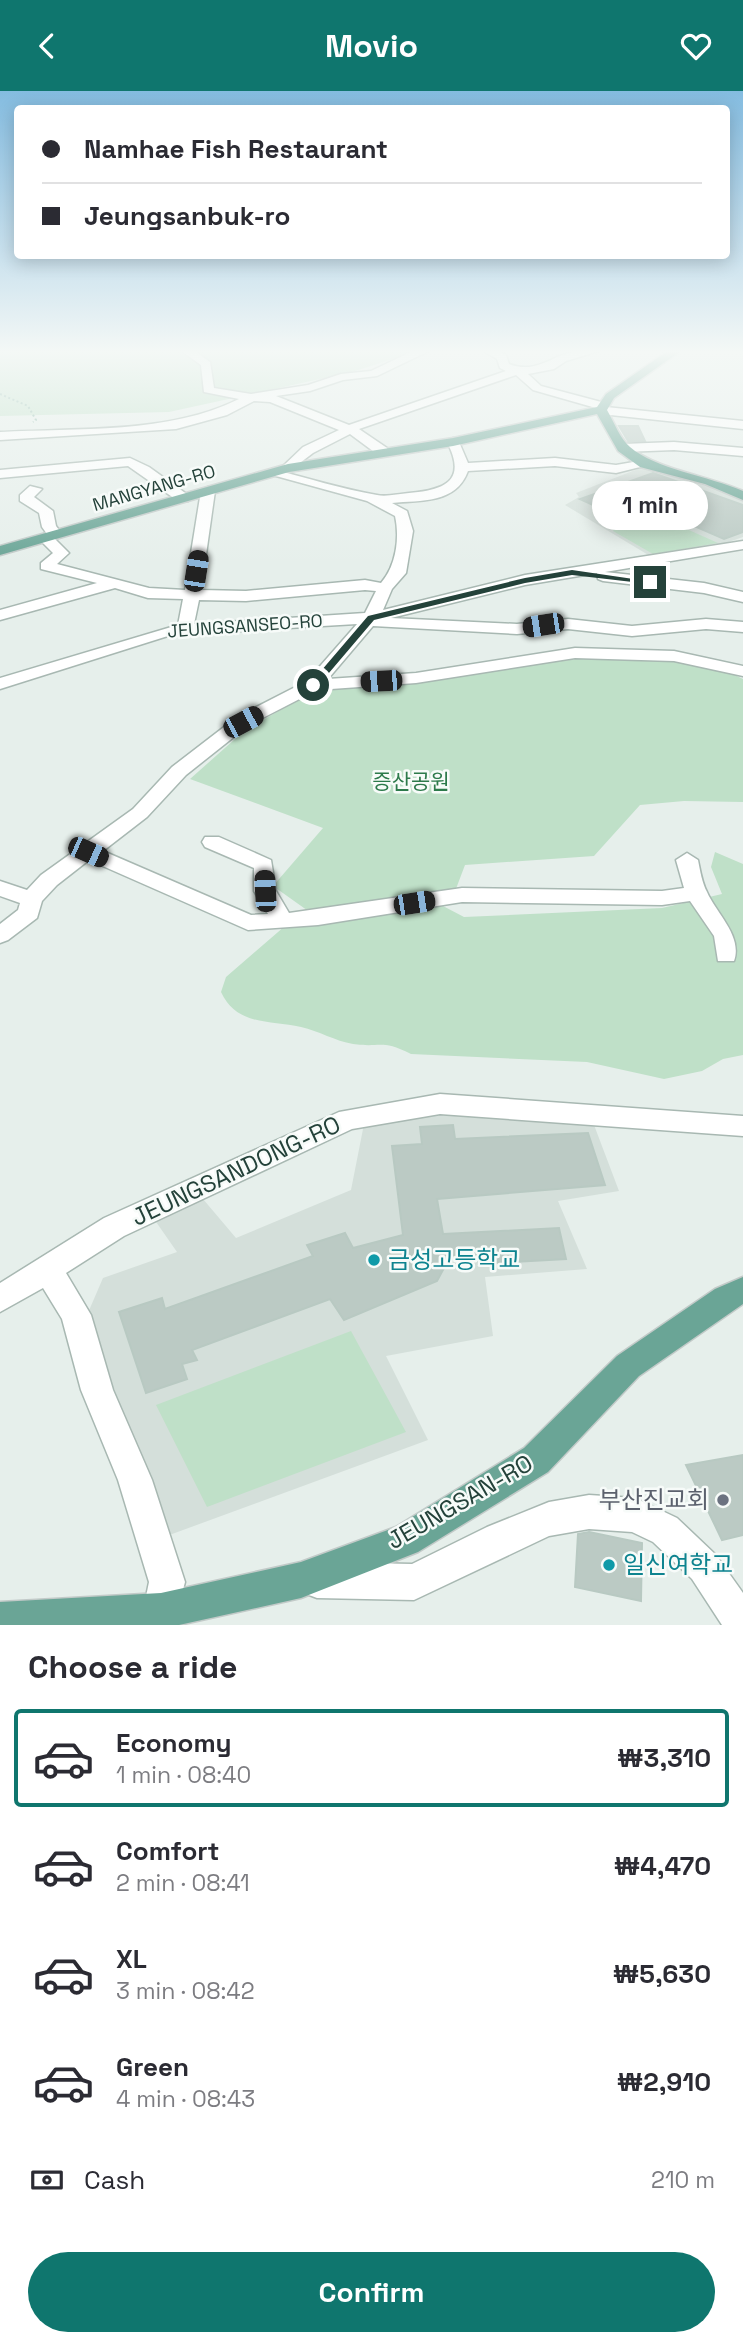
<!DOCTYPE html>
<meta charset="utf-8">
<style>
body{margin:0;font-family:"Space Grotesk","Noto Sans KR",sans-serif;background:#f7f7f7;color:#2b2b33;height:100vh;display:flex;flex-direction:column;font-size:26px;white-space:nowrap}
*{box-sizing:border-box;margin:0}
p{font-size:23px;color:#7c7c81}
.icon{flex:none;width:38px;height:38px;fill:none;stroke:currentColor;stroke-width:2;stroke-linecap:round;stroke-linejoin:round}
.map{position:relative;height:1534px;overflow:hidden}
.panel{display:flex;flex-direction:column;background:#fff;flex:1}
.panel>*{flex:none}
.top-card{position:absolute;left:14px;top:14px;width:716px;height:154px;border-radius:7px;box-shadow:0 4px 18px #0003;display:grid;align-content:center;height:154px;padding:0 28px;background:#fff}
.end{position:absolute;width:32px;height:32px;margin:-16px;border:9px solid #24423a;background:#fff;box-shadow:0 0 0 4px #fff}
.from{border-radius:50%}
.bubble{position:absolute;height:49px;border-radius:24px;background:#fff;box-shadow:0 4px 18px #0003;font-size:23px;font-weight:800;line-height:49px;text-align:center}
.car{position:absolute;width:21px;height:42px;margin:-21px -10px;border-radius:9px;box-shadow:0 0 5px 2px #0007;background:linear-gradient(#222 24%,#8ab4d8 0 40%,#222 0 76%,#8ab4d8 0 86%,#222 0)}
.top-card b{display:flex;align-items:center;gap:24px;height:66px;font-size:26px}
.top-card b+b{border-top:2px solid #e1e1e2}
.top-card i{width:18px;height:18px;background:#2b2b33}
ul{padding:0;list-style:none}
li{display:flex;align-items:center;gap:21px;height:98px;margin:0 14px 10px;padding:0 14px;border:4px solid transparent;border-radius:7px}
li div{flex:1}
li b{display:block;font-size:26px}
li em{font-style:normal;font-weight:800}
li.selected{border-color:#0f766e}
li>.icon{width:63px;height:63px;stroke-width:1.5}
h2{padding:0 28px;font-size:32px;line-height:84px}
.pay{display:flex;align-items:center;gap:18px;height:77px;padding:0 28px;font-size:26px}
.pay p{margin-inline-start:auto}
.button{display:flex;gap:14px;margin-top:auto;padding:14px 28px}
.button a{flex:1;height:80px;border-radius:42px;background:#0f766e;color:#fff;font-size:28px;font-weight:800;line-height:80px;text-align:center}
header{display:flex;justify-content:space-between;align-items:center;height:91px;padding:0 28px;background:#0f766e;color:#fff;font-size:32px;font-weight:800}
.map>svg:first-child{display:block}
.built{fill:#d4dfda}
.green{fill:#bfe0c8}
.building{fill:#bbcac4;stroke:#b8c9c2;stroke-width:2}
.lines{fill:none;stroke-linecap:round;stroke-linejoin:round}
.minor-casing{stroke:#a8b8b2;stroke-width:3}
.major-casing{stroke:#c2cac8;stroke-width:3}
.path{stroke:#86b3a5;stroke-width:2;stroke-dasharray:2 2.5;stroke-linecap:butt}
.minor{fill:#fff;fill-rule:evenodd}
.major{fill:#6aa596;fill-rule:evenodd}
.route{fill:#24423a}
.culture-dot{fill:#0f9aa8;stroke:#f7fbf9;stroke-width:2.5}
.worship-dot{fill:#6b7280;stroke:#f7fbf9;stroke-width:2.5}
.labels{text-anchor:middle;stroke-width:5;stroke-linejoin:round;paint-order:stroke}
.far-street-label{font-size:18px;fill:#24423a;stroke:#f7fbf9}
.park-label{font-size:21px;fill:#2d7a4b;stroke:#f7fbf9}
.near-street-label{font-size:24px;fill:#24423a;stroke:#f7fbf9}
.near-culture-label{font-size:24px;fill:#0d838f;stroke:#f7fbf9;text-anchor:start}
.near-worship-label{font-size:24px;fill:#5b616d;stroke:#f7fbf9;text-anchor:end}
</style>
<header><svg class="icon" aria-label="back" viewBox="0 0 24 24"><path d="M15 5l-7 7 7 7"/></svg>Movio<svg class="icon" aria-label="heart" viewBox="0 0 24 24"><path d="M12 20l-8-8c-3-5 5-10 8-4 3-6 11-1 8 4z"/></svg></header>
<div class="map">
<svg width="743" height="1534" viewBox="0 0 743 1534">
<rect width="100%" height="100%" fill="#e6efeb"/>
<path class="built" d="M643,376L700,390L743,410V446L720,454L650,465L565,414L579,406L576,402Z
M445,1018L591,1026L619,1100L558,1110L587,1178L485,1186L493,1245L386,1265L428,1349L164,1446L78,1245L103,1187L177,1161L154,1128L203,1108L236,1147L351,1099L364,1033Z"/>
<path class="green" d="M0,259H421L352,281L169,321L0,325Z
M635,415L718,452L653,463L613,440L618,430L611,424Z
M591,566C641,567 698,564 743,588V711L684,710L640,714L594,765L465,774L454,803L311,822L273,795L323,737L190,688L244,640L320,596L385,594Z
M715,761L743,773V964L723,968L702,980L664,988L587,971L411,963C381,948 381,957 353,953C335,950 319,940 301,936C269,929 237,935 221,901L226,886L285,835L443,815L464,826L662,817L722,803L711,776Z
M351,1240L406,1341L207,1416L156,1314Z"/>
<path class="building" d="M619,335H638L645,350H628Z
M653,382L743,414V441L724,448L632,408L604,419L580,408Z
M453,1034L455,1048L588,1042L605,1094L437,1108L443,1143L559,1137L566,1168L478,1173L477,1163L451,1164L437,1190L344,1229L330,1208L192,1259L197,1269L182,1273L187,1288L146,1302L119,1221L162,1207L165,1218L313,1165L307,1154L345,1142L353,1157L403,1144L392,1055L422,1053L420,1036Z
M743,1364V1444L722,1449L686,1374Z
M589,1441L642,1452L641,1510L575,1496L578,1443Z"/>
<g class="lines">
<defs>
<path id="minor" d="M180,259H193L210,271L214,297L251,303L308,294L341,283L371,280L415,259H431L377,285L343,289L310,300L276,305L349,334L506,280L500,277L497,268L482,259H496L506,264L509,273C527,280 541,274 557,266C571,260 587,259 602,259L566,270L554,278L528,283L541,295L605,312L606,316L743,330V338L601,323L596,317L533,299L516,284L359,338L387,357V363H377L350,343L313,362L288,381L281,377L303,356L339,339L270,311L254,310L227,324L176,338L0,349V341C76,337 170,343 239,308L204,301L201,274Z
M453,347L459,351L468,372L555,367L616,374L645,369L652,373L616,382L555,375L468,380C456,413 421,409 392,412L407,420L413,440L406,482L392,498L383,519L525,484L743,450V458L605,481L704,492L743,501V511L704,502L603,490L598,488L597,482L525,494L391,527L517,533L568,528L632,535L706,528L743,531V541L706,538L632,545L568,538L517,543L373,535L328,588L416,582L575,557L674,560L743,575V585L674,570L575,567L416,592L317,599L249,634L186,684L147,726L103,760L251,824L268,823L254,800V777L205,756L202,751L205,746H219L271,769L276,800L289,822L462,797L662,800L684,797L676,769L687,762L698,769C700,779 702,792 707,801C716,822 743,845 734,870H718L714,845L690,810L662,814L462,811L318,834L248,839L89,769L57,794L42,810L37,827L8,849L0,852V833L18,819L20,812L0,805V790L27,799L41,784L133,718L172,676L237,626L307,590L357,533L171,544L0,598V587L178,534L183,508L148,507L115,497L0,529V519L97,492L41,478V472L53,462L38,447L47,443L42,436L39,422L20,410V404L30,395L42,398L34,406L53,420L56,435L62,443L54,447L69,462L57,473L149,497L185,499L201,400L208,396L215,400L201,499L246,500L365,489L381,492C396,475 400,447 395,425L367,410L265,382L272,378C307,387 342,398 377,404C386,406 398,403 409,402C443,399 468,391 447,351ZM365,499L376,500L365,522L194,533L199,509L246,510Z
M674,351L743,357V365L674,359L623,361L617,357L623,353Z
M130,367L149,376L188,404V410H178L128,375L0,387V379Z
M440,1003L743,1025V1045L440,1023L352,1038L124,1145L66,1182L91,1224L113,1299L152,1389L185,1491L174,1533H148L143,1520L149,1491L118,1389L81,1299L62,1228L43,1197L0,1221V1192L104,1127L339,1021Z
M589,1404L635,1407L677,1427L716,1464L743,1502V1534H722L692,1488L653,1451L632,1441L589,1438L549,1445L414,1509L317,1507L304,1502L299,1489L304,1476L317,1471L412,1473L487,1436L549,1411Z"/>
<path id="major" d="M669,259H682L614,307L607,319C614,331 620,348 630,356C655,378 709,385 743,400V409L705,393L640,376L618,360L597,323L453,355L289,381L0,464V455L288,373L453,347L597,316L606,303Z
M743,1186V1213L639,1285L548,1381L418,1461L301,1507L179,1534H0V1511L161,1502L301,1471L396,1436L524,1357L617,1265L715,1198Z"/>
</defs>
<use href="#minor" class="minor-casing"/>
<use href="#major" class="major-casing"/>
<path class="path" d="M0,303L28,315L36,329L33,331"/>
<use href="#minor" class="minor"/>
<use href="#major" class="major"/>
</g>
<linearGradient id="sky" x2="0" y2="1"><stop stop-color="#84bce0"/><stop offset="0.55" stop-color="#f4f8f6"/><stop offset="1" stop-color="#f4f8f6" stop-opacity="0"/></linearGradient>
<rect width="743" height="474" fill="url(#sky)"/>
<path class="route" d="M572,479L654,491L650,493L572,484L525,492L374,529L317,596L309,594L368,525L525,487Z"/>
<g class="culture-dot">
<circle cx="374" cy="1169" r="7"/>
<circle cx="609" cy="1474" r="7"/>
</g>
<circle class="worship-dot" cx="723" cy="1409" r="7"/>
<g class="labels">
<g class="far-street-label">
<text transform="translate(154 397) rotate(-16)" y="6">MANGYANG-RO</text>
<text transform="translate(245 535) rotate(-4)" y="6">JEUNGSANSEO-RO</text>
</g>
<g class="park-label">
<text x="411" y="698">증산공원</text>
</g>
<g class="near-street-label">
<text transform="translate(236 1080) rotate(-25)" y="8">JEUNGSANDONG-RO</text>
<text transform="translate(460 1411) rotate(-30)" y="8">JEUNGSAN-RO</text>
</g>
<g class="near-culture-label">
<text x="388" y="1177">금성고등학교</text>
<text x="623" y="1482">일신여학교</text>
</g>
<g class="near-worship-label">
<text x="709" y="1417">부산진교회</text>
</g>
</g>
</svg>
<i class="end from" style="left:313px;top:594px"></i>
<i class="end" style="left:650px;top:491px"></i>
<div class="bubble" style="left:592px;top:390px;width:116px">1 min</div>
<i class="car" style="left:196px;top:480px;rotate:9deg"></i>
<i class="car" style="left:543px;top:534px;rotate:261deg"></i>
<i class="car" style="left:381px;top:590px;rotate:267deg"></i>
<i class="car" style="left:243px;top:631px;rotate:62deg"></i>
<i class="car" style="left:88px;top:761px;rotate:114deg"></i>
<i class="car" style="left:265px;top:800px;rotate:357deg"></i>
<i class="car" style="left:414px;top:812px;rotate:81deg"></i>
<div class="top-card">
<b><i class="from"></i>Namhae Fish Restaurant</b>
<b><i></i>Jeungsanbuk-ro</b>
</div>
</div>
<section class="panel">
<h2>Choose a ride</h2>
<ul>
<li class="selected"><svg class="icon" aria-label="car" viewBox="0 0 24 24"><path d="M5 17H2v-5l4-1 3-4h7l3 4 3 1v5h-3M9 17h6M6 11h13"/><circle cx="7" cy="17" r="2"/><circle cx="17" cy="17" r="2"/></svg><div><b>Economy</b><p>1 min · 08:40</p></div><em>₩3,310</em></li>
<li><svg class="icon" aria-label="car" viewBox="0 0 24 24"><path d="M5 17H2v-5l4-1 3-4h7l3 4 3 1v5h-3M9 17h6M6 11h13"/><circle cx="7" cy="17" r="2"/><circle cx="17" cy="17" r="2"/></svg><div><b>Comfort</b><p>2 min · 08:41</p></div><em>₩4,470</em></li>
<li><svg class="icon" aria-label="car" viewBox="0 0 24 24"><path d="M5 17H2v-5l4-1 3-4h7l3 4 3 1v5h-3M9 17h6M6 11h13"/><circle cx="7" cy="17" r="2"/><circle cx="17" cy="17" r="2"/></svg><div><b>XL</b><p>3 min · 08:42</p></div><em>₩5,630</em></li>
<li><svg class="icon" aria-label="car" viewBox="0 0 24 24"><path d="M5 17H2v-5l4-1 3-4h7l3 4 3 1v5h-3M9 17h6M6 11h13"/><circle cx="7" cy="17" r="2"/><circle cx="17" cy="17" r="2"/></svg><div><b>Green</b><p>4 min · 08:43</p></div><em>₩2,910</em></li>
</ul>
<div class="pay"><svg class="icon" aria-label="cash" viewBox="0 0 24 24"><path d="M3 7h18v10H3z"/><circle cx="12" cy="12" r="2"/></svg>Cash<p>210 m</p></div>
<div class="button"><a>Confirm</a></div>
</section>
